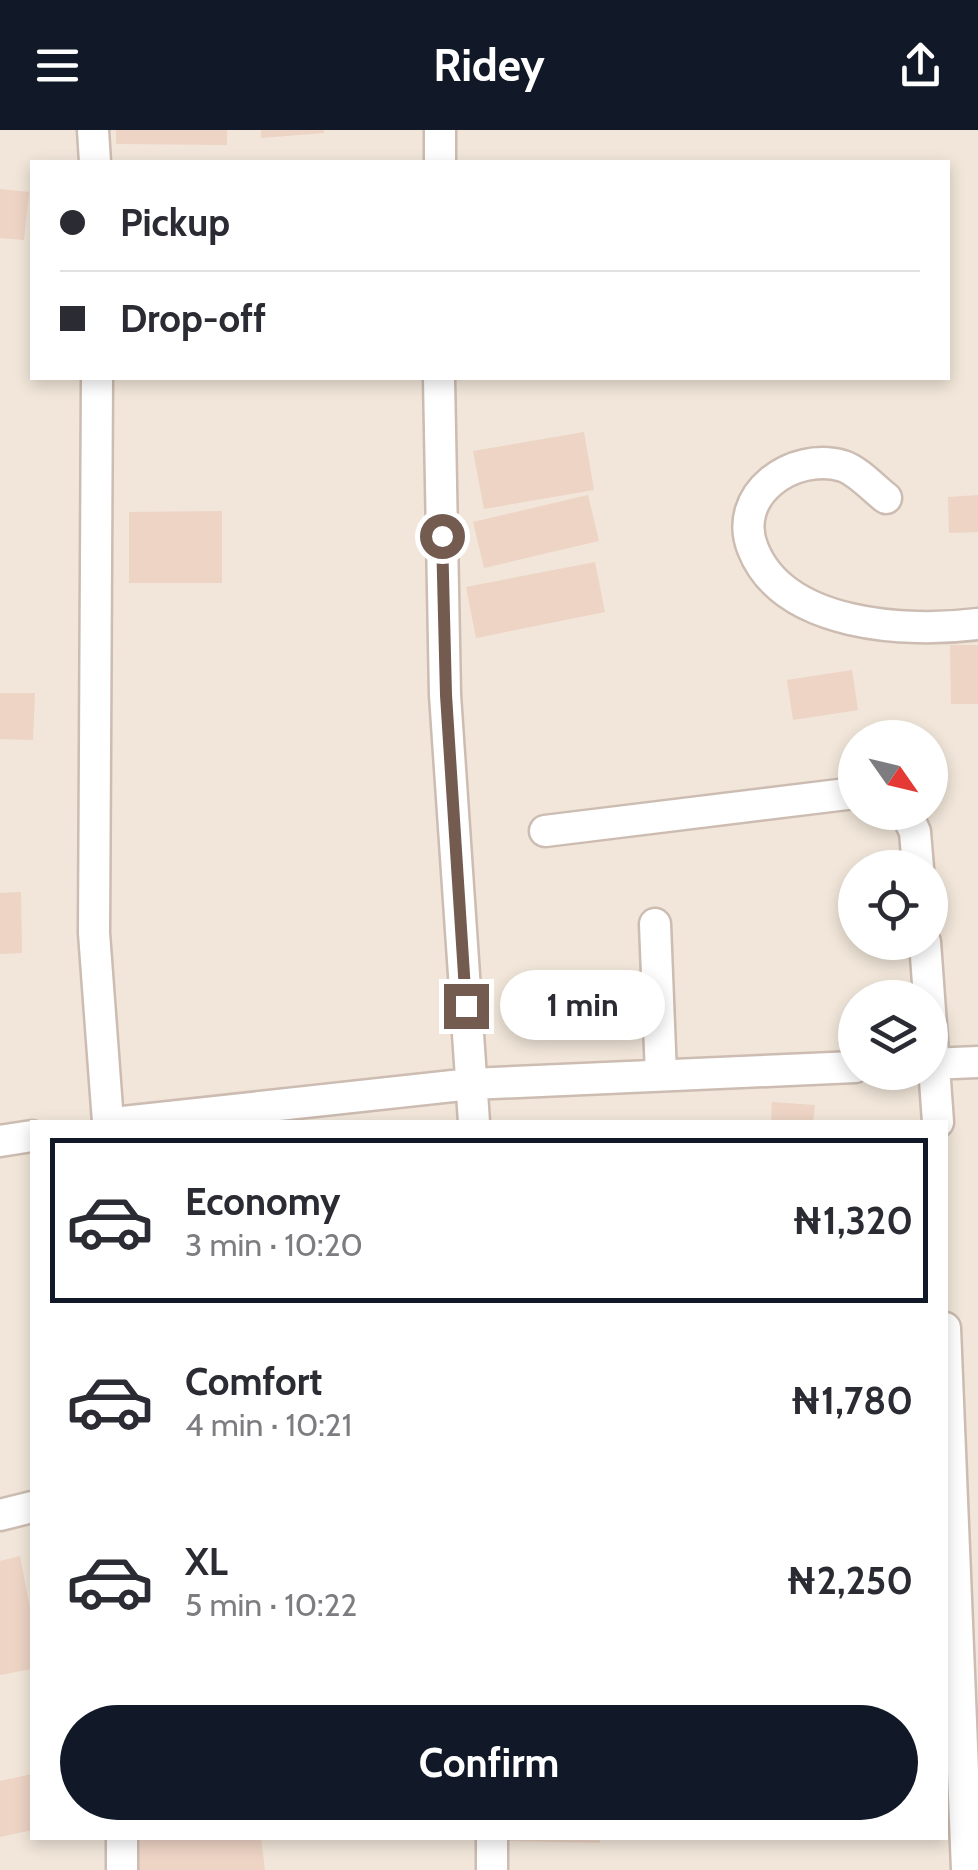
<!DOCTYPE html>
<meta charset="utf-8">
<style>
body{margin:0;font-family:Cabin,sans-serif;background:#f2f2f3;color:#2b2b33;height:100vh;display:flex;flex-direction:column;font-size:38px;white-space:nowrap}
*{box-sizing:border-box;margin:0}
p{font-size:32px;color:#7c7c81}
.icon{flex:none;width:55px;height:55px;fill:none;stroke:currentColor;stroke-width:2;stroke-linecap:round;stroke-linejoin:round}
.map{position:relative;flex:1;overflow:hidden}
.side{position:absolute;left:30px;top:990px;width:918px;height:720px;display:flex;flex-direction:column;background:#fff;border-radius:0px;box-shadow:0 5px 15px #0003}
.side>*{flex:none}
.hud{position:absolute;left:30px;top:30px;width:920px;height:220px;border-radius:0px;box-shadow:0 5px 15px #0003;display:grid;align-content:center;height:220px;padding:0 30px;background:#fff}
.needle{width:65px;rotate:124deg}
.buttons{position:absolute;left:838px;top:590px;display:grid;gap:20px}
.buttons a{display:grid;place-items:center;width:110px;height:110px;border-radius:50%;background:#fff;box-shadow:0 5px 15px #0003;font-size:50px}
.end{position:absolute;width:45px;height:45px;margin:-22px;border:12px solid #735b50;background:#fff;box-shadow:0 0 0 5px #fff}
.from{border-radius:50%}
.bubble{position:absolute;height:70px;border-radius:35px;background:#fff;box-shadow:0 5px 15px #0003;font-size:32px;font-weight:800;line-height:70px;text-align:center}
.hud b{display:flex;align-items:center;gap:35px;height:95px;font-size:38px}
.hud b+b{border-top:2px solid #e1e1e2}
.hud i{width:25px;height:25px;background:#2b2b33}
ul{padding:18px 0 0;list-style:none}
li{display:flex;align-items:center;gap:30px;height:165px;margin:0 20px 15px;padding:0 10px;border:5px solid transparent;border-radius:0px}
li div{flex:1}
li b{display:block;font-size:38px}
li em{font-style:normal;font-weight:800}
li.active{border-color:#111827}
li>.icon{width:90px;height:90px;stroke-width:1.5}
.primary-button{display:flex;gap:20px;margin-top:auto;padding:20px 30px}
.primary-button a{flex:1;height:115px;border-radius:60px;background:#111827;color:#fff;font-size:40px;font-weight:800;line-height:115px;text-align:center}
header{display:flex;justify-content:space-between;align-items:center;height:130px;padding:0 30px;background:#111827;color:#fff;font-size:45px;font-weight:800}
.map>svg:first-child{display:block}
.residential{fill:#f1e6d9;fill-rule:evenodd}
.building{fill:#edd4c5}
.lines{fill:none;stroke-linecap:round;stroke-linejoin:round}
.minor-casing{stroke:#ccbcb1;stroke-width:35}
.minor{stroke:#fff;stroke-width:30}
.route{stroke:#735b50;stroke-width:12}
</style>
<header><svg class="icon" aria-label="menu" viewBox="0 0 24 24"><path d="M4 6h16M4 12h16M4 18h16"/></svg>Ridey<svg class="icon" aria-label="share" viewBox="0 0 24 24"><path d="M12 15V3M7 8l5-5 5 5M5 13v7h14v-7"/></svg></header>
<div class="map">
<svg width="978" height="1740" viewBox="0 0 978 1740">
<rect width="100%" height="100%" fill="#faf4ea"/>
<path class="residential" d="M0,0H978V1740H0ZM32,32H948V248H32ZM855,608H930V682H855ZM855,738H930V812H855ZM855,868H930V942H855ZM32,992H945V1708H32Z"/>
<path class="building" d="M116,0H227V15L116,14Z
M261,0H324V3L261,8Z
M0,59L29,62L24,110L0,108Z
M584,302L594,360L484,379L473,321Z
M588,365L599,411L484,438L473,392Z
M978,365V402L949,403L948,367Z
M222,381V453H129V382Z
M595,432L605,482L476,508L466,457Z
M950,515H978V574H951Z
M852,540L858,580L793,590L787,550Z
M0,563H35L33,610L0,609Z
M21,762L22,823L0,824V763Z
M772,972L815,975L813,992H771Z
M20,1426L32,1489V1539L0,1545V1431Z
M32,1644V1700L0,1707V1651Z
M139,1708H261L265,1740H137Z
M507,1708H600V1713L507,1711Z"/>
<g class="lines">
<defs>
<path id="minor" d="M93,0L95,32
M440,32V0
M97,248L94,803L108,992
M439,248L445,565L474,992
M886,368C873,358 858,341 843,336C793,321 731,365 753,419C784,497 907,503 978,494
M906,682L915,702L918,738
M545,701L855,663
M655,794L661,945
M925,812L938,992
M930,934L978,932
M123,992L471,954L855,937
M0,1011L32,1006
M945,1198L967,1740
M0,1385L32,1377
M122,1740V1708
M492,1740V1708"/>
</defs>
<use href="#minor" class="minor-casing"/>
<use href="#minor" class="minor"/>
</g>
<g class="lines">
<path class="route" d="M442,406L446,565L466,876"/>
</g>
</svg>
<div class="buttons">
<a><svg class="needle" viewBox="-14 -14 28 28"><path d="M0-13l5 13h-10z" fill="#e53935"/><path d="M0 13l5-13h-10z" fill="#7c7c81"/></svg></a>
<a><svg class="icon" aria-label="locate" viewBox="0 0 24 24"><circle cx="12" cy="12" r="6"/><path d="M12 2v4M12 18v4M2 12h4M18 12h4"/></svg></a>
<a><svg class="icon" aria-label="layers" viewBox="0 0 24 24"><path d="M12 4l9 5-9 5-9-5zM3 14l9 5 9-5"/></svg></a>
</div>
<i class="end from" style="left:442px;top:406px"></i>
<i class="end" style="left:466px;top:876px"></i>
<div class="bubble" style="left:500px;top:840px;width:165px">1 min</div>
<div class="hud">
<b><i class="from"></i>Pickup</b>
<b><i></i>Drop-off</b>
</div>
<section class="side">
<ul>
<li class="active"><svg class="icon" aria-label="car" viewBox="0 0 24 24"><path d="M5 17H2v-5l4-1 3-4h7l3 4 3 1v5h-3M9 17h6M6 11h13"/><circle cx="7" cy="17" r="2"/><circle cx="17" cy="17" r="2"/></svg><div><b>Economy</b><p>3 min · 10:20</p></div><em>₦1,320</em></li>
<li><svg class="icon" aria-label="car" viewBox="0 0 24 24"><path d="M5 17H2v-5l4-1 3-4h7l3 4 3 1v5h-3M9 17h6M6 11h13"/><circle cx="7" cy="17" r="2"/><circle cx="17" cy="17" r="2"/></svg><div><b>Comfort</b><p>4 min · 10:21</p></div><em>₦1,780</em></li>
<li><svg class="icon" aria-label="car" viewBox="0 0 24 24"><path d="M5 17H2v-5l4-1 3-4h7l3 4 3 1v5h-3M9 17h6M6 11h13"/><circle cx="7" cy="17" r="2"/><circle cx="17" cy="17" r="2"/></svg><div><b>XL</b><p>5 min · 10:22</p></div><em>₦2,250</em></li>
</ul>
<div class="primary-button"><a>Confirm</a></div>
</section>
</div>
